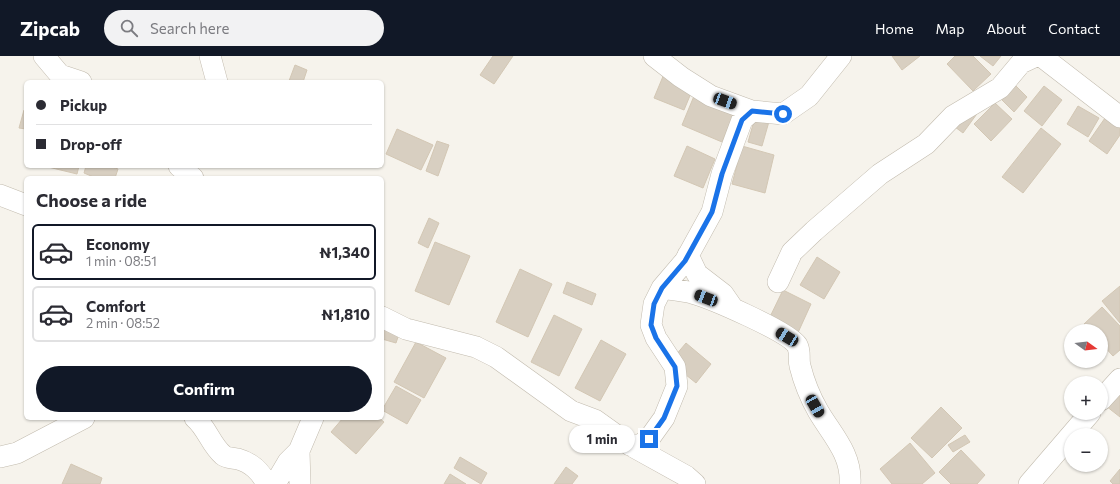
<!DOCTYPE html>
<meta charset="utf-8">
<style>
body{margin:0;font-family:Commissioner,sans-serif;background:#f2f2f3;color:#2b2b33;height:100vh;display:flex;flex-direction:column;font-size:15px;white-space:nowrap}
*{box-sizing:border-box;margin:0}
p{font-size:13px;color:#7c7c81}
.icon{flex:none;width:22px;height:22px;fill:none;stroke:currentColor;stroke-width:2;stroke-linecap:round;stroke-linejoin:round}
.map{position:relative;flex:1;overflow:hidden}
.sheet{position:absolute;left:24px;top:120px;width:360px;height:244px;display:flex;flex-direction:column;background:#fff;border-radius:6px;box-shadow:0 1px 3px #0004}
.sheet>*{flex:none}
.guide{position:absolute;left:24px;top:24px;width:360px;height:88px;border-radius:6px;box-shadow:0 1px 3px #0004;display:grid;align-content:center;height:88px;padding:0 12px;background:#fff}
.needle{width:26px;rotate:105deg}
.buttons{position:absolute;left:1064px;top:268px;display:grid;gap:8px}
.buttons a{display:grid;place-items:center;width:44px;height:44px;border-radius:50%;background:#fff;box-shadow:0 1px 3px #0004;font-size:20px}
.end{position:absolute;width:18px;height:18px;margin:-9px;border:5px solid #1a73e8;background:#fff;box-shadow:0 0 0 2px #fff}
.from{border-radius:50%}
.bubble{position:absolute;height:28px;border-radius:14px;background:#fff;box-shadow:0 1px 3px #0004;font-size:13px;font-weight:700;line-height:28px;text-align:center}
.car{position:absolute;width:12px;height:24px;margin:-12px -6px;border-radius:5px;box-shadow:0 0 3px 1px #0007;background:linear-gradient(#222 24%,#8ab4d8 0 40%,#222 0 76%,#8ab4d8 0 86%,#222 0)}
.guide b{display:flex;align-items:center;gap:14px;height:38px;font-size:15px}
.guide b+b{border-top:1px solid #e1e1e2}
.guide i{width:10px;height:10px;background:#2b2b33}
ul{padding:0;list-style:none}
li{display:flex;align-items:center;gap:12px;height:56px;margin:0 8px 6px;padding:0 4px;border:2px solid #e1e1e2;border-radius:6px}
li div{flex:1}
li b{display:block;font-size:15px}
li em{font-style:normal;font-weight:700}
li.selected{border-color:#111827}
li>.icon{width:36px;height:36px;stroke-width:1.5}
h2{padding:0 12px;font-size:18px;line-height:48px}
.action{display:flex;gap:8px;margin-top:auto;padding:8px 12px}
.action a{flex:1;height:46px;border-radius:24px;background:#111827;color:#fff;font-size:16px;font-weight:700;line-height:46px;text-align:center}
header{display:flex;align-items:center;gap:24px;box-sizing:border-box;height:56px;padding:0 20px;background:#111827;color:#fff}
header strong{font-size:19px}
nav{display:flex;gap:22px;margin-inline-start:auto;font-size:14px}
.search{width:280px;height:36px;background:#f2f2f3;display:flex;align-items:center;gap:10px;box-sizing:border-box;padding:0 14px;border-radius:22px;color:#7c7c81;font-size:15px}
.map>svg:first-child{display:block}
.building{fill:#d8cfc1;stroke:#d3c7b4}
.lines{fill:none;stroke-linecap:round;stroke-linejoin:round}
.minor-casing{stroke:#c2bbae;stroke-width:22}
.minor{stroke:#fff;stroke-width:21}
.route{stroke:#1a73e8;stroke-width:5}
</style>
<header>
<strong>Zipcab</strong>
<div class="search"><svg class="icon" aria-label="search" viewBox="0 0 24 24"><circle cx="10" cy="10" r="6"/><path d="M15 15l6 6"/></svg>Search here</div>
<nav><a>Home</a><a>Map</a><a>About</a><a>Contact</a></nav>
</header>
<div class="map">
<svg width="1120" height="428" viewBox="0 0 1120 428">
<rect width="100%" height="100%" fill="#f6f3ec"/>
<path class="building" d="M493,0H513L494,28L480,19Z
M892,0H920L902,14Z
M955,0H973L991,18L973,35L947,8Z
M980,0H1001L993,10Z
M295,9L307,14L303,26L289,25Z
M664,18L694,30L684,54L654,42Z
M1012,26L1027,41L1014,56L999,41Z
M1044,30L1062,44L1042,70L1024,55Z
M694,40L734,57L722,86L682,69Z
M995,47L1012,63L991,85L974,68Z
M1078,50L1099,62L1088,81L1067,68Z
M24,54L26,55V73L19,72Z
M979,55L963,77L947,65Z
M756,58L770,62L762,90L748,86Z
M1105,62L1120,72V79L1107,98L1089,85Z
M1041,72L1061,88L1023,137L1002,121Z
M397,73L433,89L421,114L386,98Z
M437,85L449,89L438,120L426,115Z
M687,90L715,103L703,132L674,120Z
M742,90L774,99L765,137L732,128Z
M44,110H79L77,118Z
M86,110H109L118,113L115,122H96L84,117Z
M429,162L439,167L428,192L418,187Z
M435,186L470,200L449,249L415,235Z
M817,201L840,216L824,243L800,229Z
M520,213L552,228L528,281L496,266Z
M567,226L596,238L592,249L563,237Z
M1120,230V267L1102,245Z
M783,234L811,248L796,281L767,267Z
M1102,251L1120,270V294L1113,300L1101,287V275H1090L1084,268Z
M554,259L582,273L559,320L531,306Z
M382,266L401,272L396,287L382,283Z
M601,284L626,298L600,345L575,332Z
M416,286L446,302L424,342L394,326Z
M686,287L711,308L696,327L670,306Z
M396,330L421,344L407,368L382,354Z
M1120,333V361L1106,350Z
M941,351L962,372L932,402L911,382Z
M343,362H379L384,366L356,398L331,376Z
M965,379L970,386L953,396L948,389Z
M910,387L935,417L922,428H892L880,413Z
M961,394L985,419L977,428H951L939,416Z
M460,401L487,417L481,428L454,412Z
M71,408L102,422L100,428H62Z
M566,411L578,420L572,428H554Z
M1120,413V428H1113L1110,425Z
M450,418L466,428H444Z"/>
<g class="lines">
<defs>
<path id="minor" d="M44,0L60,19L81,26
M210,0L217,26
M654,0L681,21L711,40L752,55L783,58L809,40L841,0
M1041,0L1120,61
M179,110L193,122
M0,139L26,149
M688,199L697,218L723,238L732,251
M778,226L792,196L814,175L880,118L926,88L953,60L1000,32L1021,7L1036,0
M662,232C672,234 682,234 692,237C711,242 787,275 797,289C801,296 798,303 800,310C804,326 810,341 818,355C832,379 852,398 850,428
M382,261L406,273L476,291L496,301L571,355L595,364L630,389L686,420L695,428
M1101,344L1120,323
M195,362C207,372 211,389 223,399C226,402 233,402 238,403C252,407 260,415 267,428
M630,389H640L649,383L664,362L677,330L675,311L656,282L651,269L654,248L662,232L685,205L712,156L722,118L742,64L752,55
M299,395L300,428
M0,401L17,397L84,362
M275,428L288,406L299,395L313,362
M1029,428L1090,357"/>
</defs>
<use href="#minor" class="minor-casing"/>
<use href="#minor" class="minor"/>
</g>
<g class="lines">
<path class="route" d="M649,383L664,362L677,330L675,311L656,282L651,269L654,248L662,232L685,205L712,156L722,118L742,64L752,55L783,58"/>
</g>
</svg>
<div class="buttons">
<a><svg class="needle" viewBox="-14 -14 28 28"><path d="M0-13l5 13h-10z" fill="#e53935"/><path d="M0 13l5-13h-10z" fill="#7c7c81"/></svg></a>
<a>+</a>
<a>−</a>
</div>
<i class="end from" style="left:783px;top:58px"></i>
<i class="end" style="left:649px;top:383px"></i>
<div class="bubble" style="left:569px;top:369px;width:66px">1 min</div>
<i class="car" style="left:725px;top:45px;rotate:110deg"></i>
<i class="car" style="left:706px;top:242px;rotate:291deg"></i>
<i class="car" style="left:787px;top:281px;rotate:301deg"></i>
<i class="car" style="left:815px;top:350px;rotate:150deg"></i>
<div class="guide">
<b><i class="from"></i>Pickup</b>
<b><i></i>Drop-off</b>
</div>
<section class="sheet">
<h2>Choose a ride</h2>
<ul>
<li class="selected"><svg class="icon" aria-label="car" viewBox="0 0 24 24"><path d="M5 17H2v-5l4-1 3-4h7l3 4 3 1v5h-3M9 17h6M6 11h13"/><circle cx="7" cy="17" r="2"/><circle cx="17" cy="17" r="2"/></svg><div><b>Economy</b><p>1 min · 08:51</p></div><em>₦1,340</em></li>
<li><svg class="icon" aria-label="car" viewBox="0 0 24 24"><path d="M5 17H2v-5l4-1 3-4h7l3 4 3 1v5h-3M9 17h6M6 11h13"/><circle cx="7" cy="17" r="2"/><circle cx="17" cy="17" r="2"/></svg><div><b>Comfort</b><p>2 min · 08:52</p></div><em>₦1,810</em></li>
</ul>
<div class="action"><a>Confirm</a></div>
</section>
</div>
